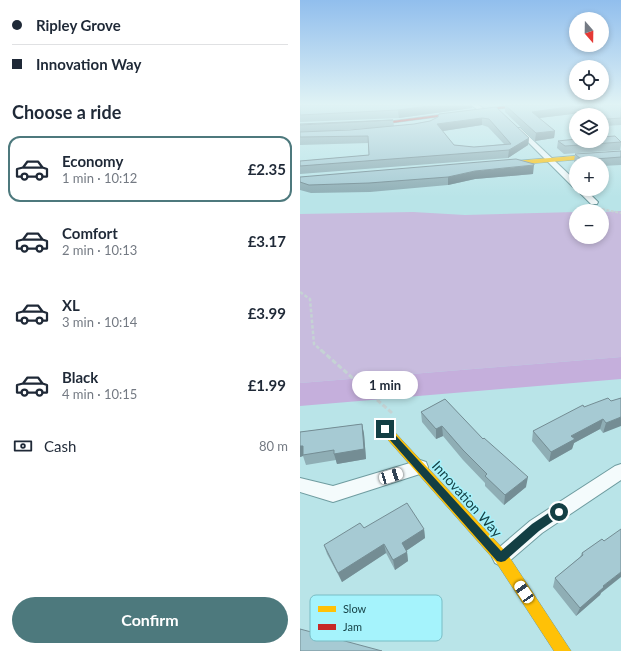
<!DOCTYPE html>
<meta charset="utf-8">
<style>
body{margin:0;font-family:Lato,sans-serif;background:#f2f2f3;color:#1f2937;height:100vh;display:flex;flex-direction:column;font-size:15px;white-space:nowrap}
*{box-sizing:border-box;margin:0}
p{font-size:13px;color:#747a83}
.icon{flex:none;width:22px;height:22px;fill:none;stroke:currentColor;stroke-width:2;stroke-linecap:round;stroke-linejoin:round}
.map{position:relative;flex:1;overflow:hidden}
.sheet{display:flex;flex-direction:column;background:#fff;width:300px}
.sheet>*{flex:none}
.banner{display:grid;align-content:center;height:88px;padding:0 12px;background:#fff}
.needle{width:26px;rotate:160deg}
.buttons{position:absolute;left:269px;top:12px;display:grid;gap:8px}
.buttons a{display:grid;place-items:center;width:40px;height:40px;border-radius:50%;background:#fff;box-shadow:0 2px 6px #0003;font-size:20px}
.end{position:absolute;width:18px;height:18px;margin:-9px;border:5px solid #133f44;background:#fff;box-shadow:0 0 0 2px #fff}
.from{border-radius:50%}
.bubble{position:absolute;height:28px;border-radius:14px;background:#fff;box-shadow:0 2px 6px #0003;font-size:13px;font-weight:700;line-height:28px;text-align:center}
.car{position:absolute;width:12px;height:24px;margin:-12px -6px;border-radius:5px;box-shadow:0 0 3px 1px #0007;background:linear-gradient(#fff 24%,#345 0 40%,#fff 0 76%,#345 0 86%,#fff 0)}
.banner b{display:flex;align-items:center;gap:14px;height:38px;font-size:15px}
.banner b+b{border-top:1px solid #e0e1e3}
.banner i{width:10px;height:10px;background:#1f2937}
ul{padding:0;list-style:none}
li{display:flex;align-items:center;gap:12px;height:66px;margin:0 8px 6px;padding:0 4px;border:2px solid transparent;border-radius:12px}
li div{flex:1}
li b{display:block;font-size:15px}
li em{font-style:normal;font-weight:700}
li.active{border-color:#4d797d}
li>.icon{width:36px;height:36px;stroke-width:1.5}
h2{padding:0 12px;font-size:18px;line-height:48px}
.pay{display:flex;align-items:center;gap:10px;height:44px;padding:0 12px;font-size:15px}
.pay p{margin-inline-start:auto}
.action{display:flex;gap:8px;margin-top:auto;padding:8px 12px}
.action a{flex:1;height:46px;border-radius:24px;background:#4d797d;color:#fff;font-size:16px;font-weight:700;line-height:46px;text-align:center}
main{display:flex;flex:1;min-height:0}
.map>svg:first-child{display:block}
.green{fill:#c8bcde}
.forest{fill:#c5afdc}
.lines{fill:none;stroke-linecap:round;stroke-linejoin:round}
.street-casing{stroke:#6f9ca0;stroke-width:2}
.slow-casing{stroke:#6f9ca0;stroke-width:1}
.jam-casing{stroke:#6f9ca0;stroke-width:1}
.path-far2{stroke:#c5d3d4;stroke-width:2;stroke-dasharray:3 1.5;stroke-linecap:butt}
.path-far1{stroke:#c5d3d4;stroke-width:2.5;stroke-dasharray:3.5 2;stroke-linecap:butt}
.path{stroke:#c5d3d4;stroke-width:3;stroke-dasharray:5 2.5;stroke-linecap:butt}
.street{fill:#f4fbfc;fill-rule:evenodd}
.slow{fill:#ffc107;fill-rule:evenodd}
.jam{fill:#c62828;fill-rule:evenodd}
.wall{fill:#8faeb5;fill-rule:evenodd}
.shaded-wall{fill:#748d94}
.building{fill:#a6cad3;stroke:#748d94;fill-rule:evenodd}
.route{fill:#133f44}
.labels{text-anchor:middle;stroke-width:3;stroke-linejoin:round;paint-order:stroke}
.near-street-label{font-size:14px;fill:#133f44;stroke:#a5f3fc}
.key{fill:#a5f3fc;stroke:#79bdc5;stroke-width:1}
.key-label{font-size:11px;fill:#133f44}
</style>
<main>
<section class="sheet">
<div class="banner">
<b><i class="from"></i>Ripley Grove</b>
<b><i></i>Innovation Way</b>
</div>
<h2>Choose a ride</h2>
<ul>
<li class="active"><svg class="icon" aria-label="car" viewBox="0 0 24 24"><path d="M5 17H2v-5l4-1 3-4h7l3 4 3 1v5h-3M9 17h6M6 11h13"/><circle cx="7" cy="17" r="2"/><circle cx="17" cy="17" r="2"/></svg><div><b>Economy</b><p>1 min · 10:12</p></div><em>£2.35</em></li>
<li><svg class="icon" aria-label="car" viewBox="0 0 24 24"><path d="M5 17H2v-5l4-1 3-4h7l3 4 3 1v5h-3M9 17h6M6 11h13"/><circle cx="7" cy="17" r="2"/><circle cx="17" cy="17" r="2"/></svg><div><b>Comfort</b><p>2 min · 10:13</p></div><em>£3.17</em></li>
<li><svg class="icon" aria-label="car" viewBox="0 0 24 24"><path d="M5 17H2v-5l4-1 3-4h7l3 4 3 1v5h-3M9 17h6M6 11h13"/><circle cx="7" cy="17" r="2"/><circle cx="17" cy="17" r="2"/></svg><div><b>XL</b><p>3 min · 10:14</p></div><em>£3.99</em></li>
<li><svg class="icon" aria-label="car" viewBox="0 0 24 24"><path d="M5 17H2v-5l4-1 3-4h7l3 4 3 1v5h-3M9 17h6M6 11h13"/><circle cx="7" cy="17" r="2"/><circle cx="17" cy="17" r="2"/></svg><div><b>Black</b><p>4 min · 10:15</p></div><em>£1.99</em></li>
</ul>
<div class="pay"><svg class="icon" aria-label="cash" viewBox="0 0 24 24"><path d="M3 7h18v10H3z"/><circle cx="12" cy="12" r="2"/></svg>Cash<p>80 m</p></div>
<div class="action"><a>Confirm</a></div>
</section>
<div class="map">
<svg width="321" height="651" viewBox="0 0 321 651">
<rect width="100%" height="100%" fill="#b9e4e8"/>
<path class="green" d="M321,211V357L0,383V214L113,212L165,215L276,212V237H302V212Z"/>
<path class="forest" d="M321,357V379L0,406V383Z"/>
<g class="lines">
<defs>
<path id="street" d="M171,105H179L186,111L181,112Z
M216,128H220L276,181V187H273L216,130Z
M276,189H285L298,202L297,204H291Z
M120,460L126,462L128,467L126,472L33,502L0,492V478L33,486Z
M321,464V480L242,533L207,563L201,566L195,563L192,557L195,551L230,521L315,466Z"/>
<path id="slow" d="M321,152V156L202,166L199,164L202,162Z
M85,425L89,426L206,552L271,651H254L196,562L81,432L79,429L81,426Z"/>
<path id="jam" d="M213,105H229L69,126L67,125L69,124Z"/>
</defs>
<use href="#street" class="street-casing"/>
<use href="#slow" class="slow-casing"/>
<use href="#jam" class="jam-casing"/>
<path class="path-far2" d="M302,209L321,213"/>
<path class="path-far1" d="M0,292L10,299L14,344L22,351"/>
<path class="path" d="M21,350L92,413"/>
<use href="#street" class="street"/>
<use href="#slow" class="slow"/>
<use href="#jam" class="jam"/>
</g>
<path class="wall" d="M0,105L172,108L99,118L0,122Z
M205,105H321V125L305,126L302,123V115H293L289,112L239,118L255,131L254,138L235,141L205,112Z
M196,107L229,138L228,145L208,158L0,174V161L69,155V143L0,145V125L93,120L94,126L114,124ZM182,125L188,127L204,144L174,147L154,145L142,131ZM71,128L50,130L25,131Z
M258,141H321V145L320,150L264,154L257,148Z
M321,151V165L302,166V163H276V164L274,162L275,154Z
M233,174L175,179L148,185L70,192L11,193L0,190V177Z
M321,398L303,433L300,429L274,443L272,449L249,462L232,441L233,431L284,407L311,401Z
M145,399L226,487L204,505L185,486V483L163,460L143,436L136,439L122,422L121,412Z
M62,424L64,434L66,459L37,464L36,460L6,465L3,456L0,457V432Z
M64,528L124,529L125,538L106,551L107,552L108,561L95,570L86,553L42,582L27,554L24,545Z
M302,539L301,593L300,595L276,616L253,587L255,578L280,557L282,553Z"/>
<path class="shaded-wall" d="M136,105H172V108L99,118L98,110Z
M283,105H290L289,112L231,119L232,112Z
M182,118V125L137,132V124Z
M255,131L254,138L235,141L236,133Z
M229,138L228,145L208,158L209,150Z
M234,165L233,174L175,179L148,185V177L175,171Z
M321,417V426L303,433L306,423Z
M303,419L300,429L274,443L272,449L249,462L251,452L271,436Z
M62,424L64,434L66,459L37,464L34,454Z
M142,426L143,436L136,439V429Z
M0,446H3V456L0,457Z
M228,477L226,487L204,505L205,495Z
M124,529L125,538L103,553L102,543Z
M84,544L86,553L42,582L38,573Z
M107,552L108,561L95,570L93,560Z
M321,572V577L301,593L300,595L276,616L280,608L303,586Z"/>
<path class="building" d="M0,105H136L98,110L0,115Z
M205,105H283L232,112L255,131L236,133Z
M291,105H321V118L307,119Z
M196,107L229,138L209,150L0,166V161L69,155L68,136L0,137V132L50,130L114,124L130,121L138,117L139,114ZM182,118L189,119L211,144L174,147L154,145L137,124Z
M93,120L0,125V124Z
M315,136L321,142L265,146L258,141L276,139V141H302V137Z
M321,151V157L282,160L275,154Z
M216,159L234,164V165L175,171L148,177L69,183L9,185L0,182V177Z
M308,398L311,401L321,398V417L306,423L303,419L271,436L275,439L251,452L233,431L283,405L284,407Z
M145,399L183,439L184,438L228,477L205,495L185,476L187,474L163,450L142,426L136,429L121,412Z
M62,424L64,449L34,454V450L3,455V446H0V432Z
M107,503L124,529L102,543L107,552L93,560L84,544L38,573L24,545L60,523L64,528Z
M321,529V572L303,586L304,587L280,608L255,578L283,555L282,553L302,539L304,541Z
M0,629L82,651H0Z"/>
<linearGradient id="sky" x2="0" y2="1"><stop stop-color="#91beed"/><stop offset="0.53" stop-color="#e0f3f5"/><stop offset="1" stop-color="#e0f3f5" stop-opacity="0"/></linearGradient>
<rect width="321" height="197" fill="url(#sky)"/>
<path class="route" d="M85,426L88,427L201,551L232,524L256,508L259,507L262,508L264,512L262,515L239,531L205,561L201,562L197,561L82,431V427Z"/>
<g class="labels">
<g class="near-street-label">
<text transform="translate(167 499) rotate(48)" y="5">Innovation Way</text>
</g>
</g>
<rect x="10" y="595" width="132" height="46" rx="6" class="key"/>
<rect x="18" y="606" width="18" height="6" fill="#ffc107"/>
<rect x="18" y="624" width="18" height="6" fill="#c62828"/>
<g class="key-label">
<text x="43" y="613">Slow</text>
<text x="43" y="631">Jam</text>
</g>
</svg>
<div class="buttons">
<a><svg class="needle" viewBox="-14 -14 28 28"><path d="M0-13l5 13h-10z" fill="#e53935"/><path d="M0 13l5-13h-10z" fill="#747a83"/></svg></a>
<a><svg class="icon" aria-label="locate" viewBox="0 0 24 24"><circle cx="12" cy="12" r="6"/><path d="M12 2v4M12 18v4M2 12h4M18 12h4"/></svg></a>
<a><svg class="icon" aria-label="layers" viewBox="0 0 24 24"><path d="M12 4l9 5-9 5-9-5zM3 14l9 5 9-5"/></svg></a>
<a>+</a>
<a>−</a>
</div>
<i class="end from" style="left:259px;top:512px"></i>
<i class="end" style="left:85px;top:429px"></i>
<div class="bubble" style="left:52px;top:371px;width:66px">1 min</div>
<i class="car" style="left:91px;top:476px;rotate:73deg"></i>
<i class="car" style="left:224px;top:592px;rotate:326deg"></i>
</div>
</main>
